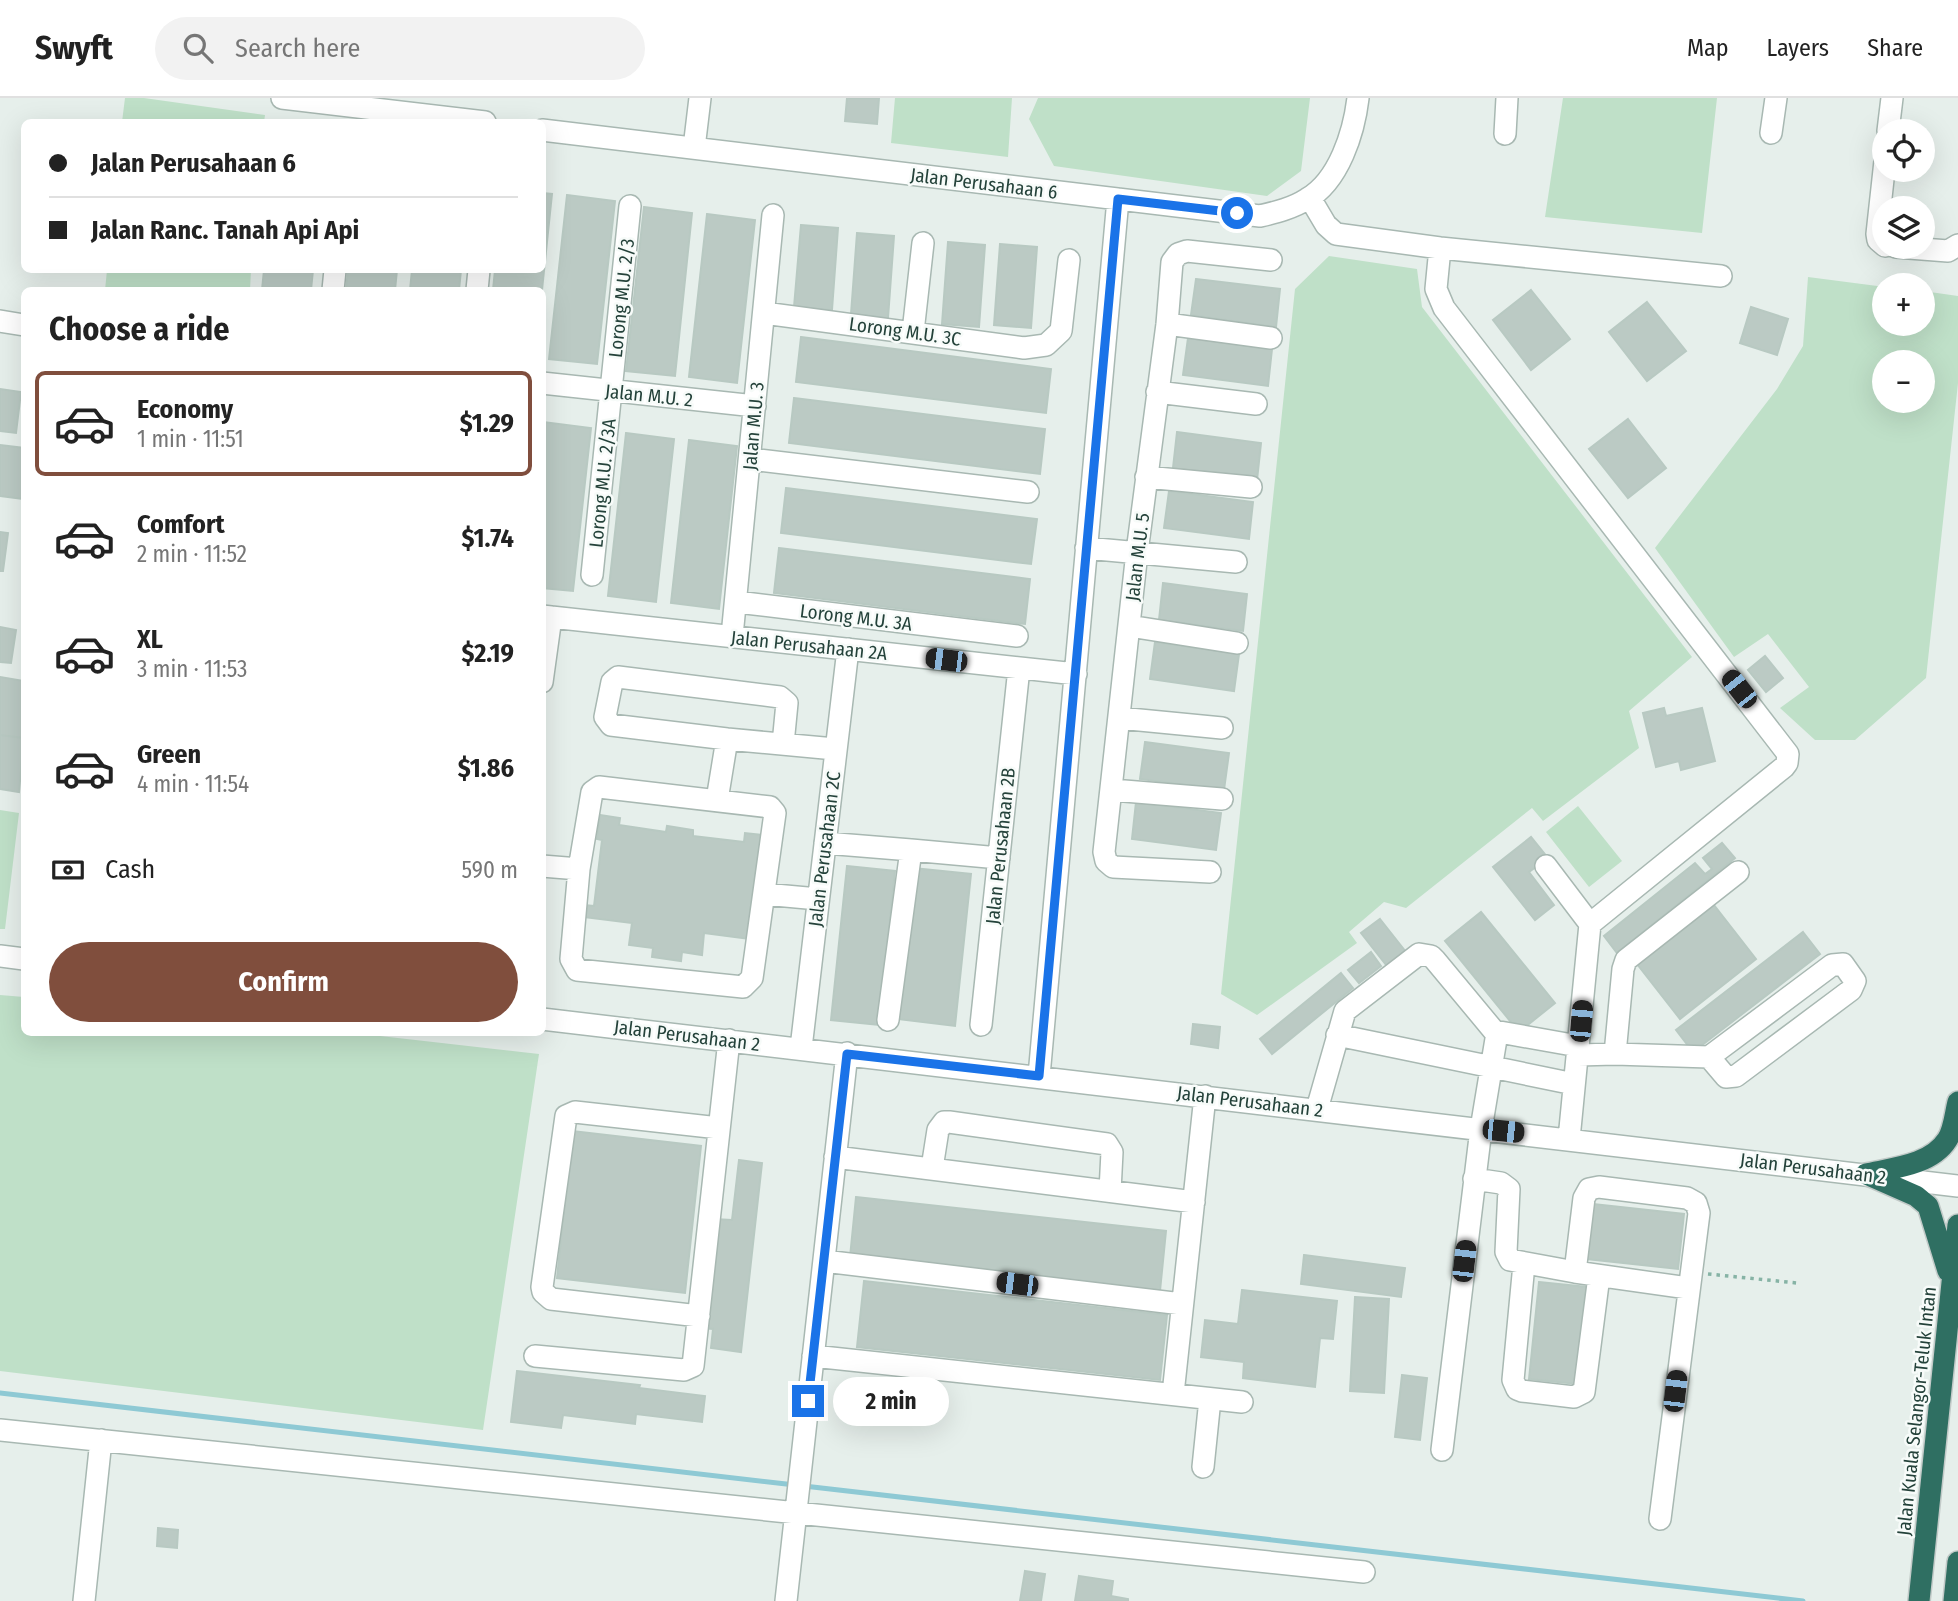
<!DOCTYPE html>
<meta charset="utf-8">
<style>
body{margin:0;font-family:"Fira Sans Condensed",sans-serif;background:#f2f2f2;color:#222;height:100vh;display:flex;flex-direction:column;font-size:26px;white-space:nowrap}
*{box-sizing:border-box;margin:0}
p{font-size:23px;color:#767676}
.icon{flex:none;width:38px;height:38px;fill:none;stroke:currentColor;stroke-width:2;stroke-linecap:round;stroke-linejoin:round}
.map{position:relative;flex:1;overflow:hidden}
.side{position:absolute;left:21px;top:189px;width:525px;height:749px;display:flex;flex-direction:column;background:#fff;border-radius:10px;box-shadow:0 7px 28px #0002}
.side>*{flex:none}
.top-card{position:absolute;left:21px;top:21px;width:525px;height:154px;border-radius:10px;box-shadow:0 7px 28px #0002;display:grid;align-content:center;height:154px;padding:0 28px;background:#fff}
.tools{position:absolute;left:1872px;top:21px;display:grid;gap:14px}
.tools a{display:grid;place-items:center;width:63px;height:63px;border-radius:50%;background:#fff;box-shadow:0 7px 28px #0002;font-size:35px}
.end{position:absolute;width:32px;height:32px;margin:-16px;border:9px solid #1a73e8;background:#fff;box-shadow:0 0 0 4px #fff}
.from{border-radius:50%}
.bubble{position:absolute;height:49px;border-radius:24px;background:#fff;box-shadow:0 7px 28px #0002;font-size:23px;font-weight:700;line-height:49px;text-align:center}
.car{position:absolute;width:21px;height:42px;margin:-21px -10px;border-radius:9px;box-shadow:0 0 5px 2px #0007;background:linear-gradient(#222 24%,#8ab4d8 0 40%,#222 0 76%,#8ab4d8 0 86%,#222 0)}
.top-card b{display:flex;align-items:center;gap:24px;height:66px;font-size:26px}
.top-card b+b{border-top:2px solid #e0e0e0}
.top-card i{width:18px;height:18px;background:#222}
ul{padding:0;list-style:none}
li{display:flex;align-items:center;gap:21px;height:105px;margin:0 14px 10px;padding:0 14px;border:4px solid transparent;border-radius:10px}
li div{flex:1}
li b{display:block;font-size:26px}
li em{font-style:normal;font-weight:700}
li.current{border-color:#804e3d}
li>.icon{width:63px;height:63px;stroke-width:1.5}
h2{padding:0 28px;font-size:32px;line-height:84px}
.pay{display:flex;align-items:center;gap:18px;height:77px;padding:0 28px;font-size:26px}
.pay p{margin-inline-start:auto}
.action{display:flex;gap:14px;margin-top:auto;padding:14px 28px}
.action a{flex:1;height:80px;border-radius:42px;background:#804e3d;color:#fff;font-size:28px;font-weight:700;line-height:80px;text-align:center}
header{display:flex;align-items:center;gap:42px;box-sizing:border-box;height:98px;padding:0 35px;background:#fff;border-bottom:2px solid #e0e0e0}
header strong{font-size:33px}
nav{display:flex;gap:38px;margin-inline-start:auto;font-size:24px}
.search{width:490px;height:63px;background:#f2f2f2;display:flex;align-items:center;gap:18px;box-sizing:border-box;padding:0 24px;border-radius:38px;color:#767676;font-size:26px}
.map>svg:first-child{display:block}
.green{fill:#bfe0c8;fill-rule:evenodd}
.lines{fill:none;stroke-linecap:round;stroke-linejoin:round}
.stream{stroke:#8ec9d4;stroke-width:5}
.building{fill:#bbcac4;stroke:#b8c9c2;stroke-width:2}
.minor-casing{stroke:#a8b8b2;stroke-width:24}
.highway-casing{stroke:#c2cac8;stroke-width:24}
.path{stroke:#86b3a5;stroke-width:3.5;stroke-dasharray:3.5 5;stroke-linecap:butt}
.minor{stroke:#fff;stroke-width:21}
.highway{stroke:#2f6f62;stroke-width:21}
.route{stroke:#1a73e8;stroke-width:9}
.labels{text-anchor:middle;stroke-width:5;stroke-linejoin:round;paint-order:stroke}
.street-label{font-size:19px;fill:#24423a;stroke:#f7fbf9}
</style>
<header>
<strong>Swyft</strong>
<div class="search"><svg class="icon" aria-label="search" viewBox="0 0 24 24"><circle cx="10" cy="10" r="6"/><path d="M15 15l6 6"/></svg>Search here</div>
<nav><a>Map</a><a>Layers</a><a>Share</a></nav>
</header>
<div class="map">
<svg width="1958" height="1503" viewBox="0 0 1958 1503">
<rect width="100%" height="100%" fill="#e6efeb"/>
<path class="green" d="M125,0H144L265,17L264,24H122Z
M895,0H1012L1008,59L891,45Z
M1038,0H1310L1301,73L1267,98L1054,68L1029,21Z
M1563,0H1717L1702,135L1545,119Z
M1329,158L1417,171L1422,209L1692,559L1629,613L1639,650L1543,723L1532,710L1406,810L1384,804L1349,834L1357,845L1257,917L1221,896L1295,191Z
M107,172H251L250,192H105Z
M1808,179L1885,189V226H1923V193L1958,198V285L1926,580L1855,642H1815L1780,610L1809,589L1768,536L1734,559L1655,450L1777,291L1803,248ZM1923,264V303H1885V264Z
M1578,708L1622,763L1589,789L1546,734Z
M0,712L19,715L5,831H0Z
M0,897L24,899V934H345L539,956L483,1332L0,1273Z"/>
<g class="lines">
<path class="stream" d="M0,1295L795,1387
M804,1388L1803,1503"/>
</g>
<path class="building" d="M847,0H879L877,26L845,23Z
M542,95L552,96L542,192H493L495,172H542Z
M567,97L615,103L597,266L549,261Z
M644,109L692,115L675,278L626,273Z
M707,116L755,122L737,285L689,279Z
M801,127L838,130L832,212L794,209Z
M857,135L894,138L888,220L851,216Z
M948,144L985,147L979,229L942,226Z
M1000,146L1037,149L1031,230L994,227Z
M264,172H313L311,192H262Z
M348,172H397L395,192H346Z
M412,172H461L459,192H410Z
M1196,181L1280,191L1276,229L1191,217Z
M1531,192L1570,241L1531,272L1493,222Z
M1647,204L1686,253L1647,283L1609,234Z
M1751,209L1788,221L1777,257L1740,245Z
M801,239L1051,271L1046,315L796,284Z
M1188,240L1272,251L1268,288L1183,277Z
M0,291L21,294L16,335L0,333Z
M794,300L1045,331L1040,376L789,345Z
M1628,321L1666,370L1628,400L1589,351Z
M543,324L591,330L573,493L542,490Z
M1177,334L1261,345L1257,382L1173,370Z
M626,335L674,341L656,504L608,498Z
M689,342L737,348L719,511L671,505Z
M0,347L24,350V401L0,398Z
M786,390L1037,421L1031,466L781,435Z
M1169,393L1253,404L1249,441L1164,430Z
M0,434L8,435L3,473H0Z
M779,450L1030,481L1025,526L774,495Z
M1163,485L1247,496L1243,533L1159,522Z
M0,529L16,532L11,565L0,564Z
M1155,544L1239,556L1234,593L1150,581Z
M1765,558L1783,580L1766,594L1748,572Z
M0,579L24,583V640L0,637Z
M1664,610L1666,618L1702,610L1715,663L1681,672L1679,663L1656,669L1643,615Z
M0,637L24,640L19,694L0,691Z
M1145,644L1229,655L1224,692L1140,681Z
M1136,704L1221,715L1216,752L1132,741Z
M600,717L620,720L619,727L666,734L667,728L693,732V738L744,744L745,735L762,737L749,841L704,835L702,857L682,854L681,863L652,859L653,850L629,847L632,825L583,819L585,807L594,808L602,742L597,741Z
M1531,739L1548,760L1529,774L1554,807L1535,822L1493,769Z
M1722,745L1735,760L1617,855L1604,838L1695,765L1705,776L1712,771L1703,760Z
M847,768L895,773L879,927L831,922Z
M913,770L971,776L955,928L897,921Z
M1714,807L1756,861L1680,921L1637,866Z
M1481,814L1555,905L1519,934L1445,843Z
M1380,821L1406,854L1387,868L1361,835Z
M1803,834L1820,856L1693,954L1676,932Z
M1371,854L1381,868L1359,885L1348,872Z
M1341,875L1353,890L1272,956L1260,941Z
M1193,926L1220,929L1218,950L1191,946Z
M572,1033L701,1048L685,1195L557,1180Z
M739,1062L762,1065L741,1254L711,1250L713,1231L703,1230L715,1121L732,1122Z
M856,1099L1166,1133L1160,1193L850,1159Z
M1593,1106L1684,1116L1678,1171L1587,1161Z
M1304,1157L1405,1170L1401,1199L1301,1186Z
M864,1183L1167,1217L1160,1282L857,1249Z
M1539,1184L1587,1189L1577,1286L1529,1281Z
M1242,1192L1337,1203L1333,1241L1320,1240L1315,1289L1243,1280L1244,1264L1201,1259L1205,1222L1238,1226Z
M1355,1199L1389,1201L1384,1295L1350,1293Z
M517,1273L640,1287L639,1290L705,1298L702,1324L636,1316L635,1326L563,1317L561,1330L511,1324Z
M1402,1277L1427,1280L1420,1342L1395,1339Z
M158,1430L178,1432L177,1450L157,1448Z
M1025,1473L1045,1476L1041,1503H1020Z
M1079,1478L1113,1483L1111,1498L1128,1501V1503H1075Z"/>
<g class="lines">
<defs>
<path id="minor" d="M282,0L485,24
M542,32L1260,118C1277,114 1293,110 1307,101C1339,83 1354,34 1358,0
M1888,33L1892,0
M1771,35L1776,0
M1505,36L1507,0
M694,50L700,0
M1885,63L1877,136L1878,142L1885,148
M1310,100L1326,127L1336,136L1440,150L1721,178
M1896,149L1948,153L1958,147
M1440,150L1436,191L1444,210L1788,656L1787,665L1784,669L1590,826L1569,1041
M333,192L335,172
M477,192L479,172
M764,215L1024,250L1046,247L1061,233L1069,162
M0,223L24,227
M1167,226L1271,240
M913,234L923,145
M542,285L755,308
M1157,294L1256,306
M750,361L1028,394
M1146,379L1251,389
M1086,450L1236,464
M592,477L630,108
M737,504L1017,538
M542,518L1076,576
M1129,528L1237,545
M732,538L773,117
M542,584L551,519
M1119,620L1222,630
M727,641L835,651
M599,689L770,709L775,715L752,880L743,889L577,872L571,861L579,771L592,694Z
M1112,692L1222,701
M717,702L727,641L611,627L605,619L612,584L618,579L780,599L787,605L783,646
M825,745L911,752
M542,768L579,771
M1546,768L1590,826
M1210,774L1113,769L1106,763L1104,754L1137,454L1167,226L1172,164L1178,156L1187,153L1271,162
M764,796L818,801
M0,858L24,861
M542,921L1958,1088
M888,922L911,752L999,760
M981,927L1019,570
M1337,937L1574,986
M801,950L848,551
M1615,956L1709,959L1832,867L1843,866L1855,883L1851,892L1736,978L1726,979L1709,959
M1578,957L1615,956L1623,871L1626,862L1738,774
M1039,978L1118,101
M1317,1011L1345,913L1419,856L1431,858L1435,862L1494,933L1578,948
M835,1059L1194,1104
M932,1070L938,1032L944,1024H949L1107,1046L1112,1054L1110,1093
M1474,1081L1501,1085L1509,1091L1506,1154L1510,1162L1575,1174L1688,1190
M824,1163L1182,1206
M1524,1166L1513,1282L1517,1291L1522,1293L1574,1299L1584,1294L1599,1178
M1575,1174L1584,1100L1589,1091L1599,1089L1687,1100L1696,1105L1699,1115L1660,1421
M699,1218L551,1201L543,1194L542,1189L566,1018L575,1014L719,1030
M535,1258L684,1272L693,1268L729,942
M813,1258L1242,1304
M1173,1296L1205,998
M0,1332L1364,1474
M1442,1352L1481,1031L1497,935
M1203,1369L1210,1301
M84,1503L101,1342
M786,1503L847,955"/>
<path id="highway" d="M1866,1076L1916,1098L1928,1108L1948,1173
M1866,1076C1893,1070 1931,1067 1947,1042C1954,1032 1955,1015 1958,1004
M1919,1503L1958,1127
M1954,1503L1958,1464"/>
</defs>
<use href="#minor" class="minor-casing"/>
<use href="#highway" class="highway-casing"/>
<path class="path" d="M1708,1176L1797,1185"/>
<use href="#minor" class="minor"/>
<use href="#highway" class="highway"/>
</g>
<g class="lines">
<path class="route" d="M808,1303L847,956L1039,978L1118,101L1237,115"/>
</g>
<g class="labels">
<g class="street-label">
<text transform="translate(984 85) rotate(7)" y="7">Jalan Perusahaan 6</text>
<text transform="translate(621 200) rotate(-84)" y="7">Lorong M.U. 2/3</text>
<text transform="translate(905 233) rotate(8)" y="7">Lorong M.U. 3C</text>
<text transform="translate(649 297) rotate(6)" y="7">Jalan M.U. 2</text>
<text transform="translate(753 328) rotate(-85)" y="7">Jalan M.U. 3</text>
<text transform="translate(602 385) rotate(-84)" y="7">Lorong M.U. 2/3A</text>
<text transform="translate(1137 459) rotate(-83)" y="7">Jalan M.U. 5</text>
<text transform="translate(856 519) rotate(7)" y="7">Lorong M.U. 3A</text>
<text transform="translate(809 547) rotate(6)" y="7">Jalan Perusahaan 2A</text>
<text transform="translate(1000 748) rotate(-84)" y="7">Jalan Perusahaan 2B</text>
<text transform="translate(824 751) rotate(-83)" y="7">Jalan Perusahaan 2C</text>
<text transform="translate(687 937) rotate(7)" y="7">Jalan Perusahaan 2</text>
<text transform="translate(1250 1003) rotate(7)" y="7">Jalan Perusahaan 2</text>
<text transform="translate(1813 1070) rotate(7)" y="7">Jalan Perusahaan 2</text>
<text transform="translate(1916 1313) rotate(-84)" y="7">Jalan Kuala Selangor-Teluk Intan</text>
</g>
</g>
</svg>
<div class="tools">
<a><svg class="icon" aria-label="locate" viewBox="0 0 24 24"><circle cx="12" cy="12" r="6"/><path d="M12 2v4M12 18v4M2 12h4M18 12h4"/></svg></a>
<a><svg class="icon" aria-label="layers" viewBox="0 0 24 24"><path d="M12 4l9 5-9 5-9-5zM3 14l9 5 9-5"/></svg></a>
<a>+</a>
<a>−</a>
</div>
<i class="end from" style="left:1237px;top:115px"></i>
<i class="end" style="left:808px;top:1303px"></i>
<div class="bubble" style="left:833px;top:1279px;width:116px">2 min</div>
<i class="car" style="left:946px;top:562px;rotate:277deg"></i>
<i class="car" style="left:1739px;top:591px;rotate:322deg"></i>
<i class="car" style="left:1581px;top:923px;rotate:5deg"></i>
<i class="car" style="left:1503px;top:1033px;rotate:96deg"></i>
<i class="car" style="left:1464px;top:1163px;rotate:7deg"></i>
<i class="car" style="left:1017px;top:1186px;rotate:277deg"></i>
<i class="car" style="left:1675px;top:1293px;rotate:7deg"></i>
<div class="top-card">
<b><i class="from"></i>Jalan Perusahaan 6</b>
<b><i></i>Jalan Ranc. Tanah Api Api</b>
</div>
<section class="side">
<h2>Choose a ride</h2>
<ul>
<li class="current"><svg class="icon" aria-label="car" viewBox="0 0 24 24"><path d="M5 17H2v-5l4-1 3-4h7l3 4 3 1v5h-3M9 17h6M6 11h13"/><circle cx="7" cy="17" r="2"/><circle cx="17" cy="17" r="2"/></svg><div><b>Economy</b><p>1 min · 11:51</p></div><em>$1.29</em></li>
<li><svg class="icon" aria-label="car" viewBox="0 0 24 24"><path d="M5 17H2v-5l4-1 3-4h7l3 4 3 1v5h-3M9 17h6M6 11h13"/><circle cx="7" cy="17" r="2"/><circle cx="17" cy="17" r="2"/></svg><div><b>Comfort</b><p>2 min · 11:52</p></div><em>$1.74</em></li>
<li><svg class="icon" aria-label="car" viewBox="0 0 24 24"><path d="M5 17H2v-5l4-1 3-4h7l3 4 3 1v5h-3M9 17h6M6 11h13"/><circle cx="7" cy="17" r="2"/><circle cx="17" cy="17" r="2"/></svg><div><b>XL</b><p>3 min · 11:53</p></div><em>$2.19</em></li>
<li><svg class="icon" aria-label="car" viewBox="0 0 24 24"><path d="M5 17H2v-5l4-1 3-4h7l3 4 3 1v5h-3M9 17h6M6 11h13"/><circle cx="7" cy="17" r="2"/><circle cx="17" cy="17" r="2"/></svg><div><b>Green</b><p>4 min · 11:54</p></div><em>$1.86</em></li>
</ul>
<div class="pay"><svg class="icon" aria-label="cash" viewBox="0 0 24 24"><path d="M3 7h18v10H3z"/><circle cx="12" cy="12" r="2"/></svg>Cash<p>590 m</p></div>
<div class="action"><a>Confirm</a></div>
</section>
</div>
